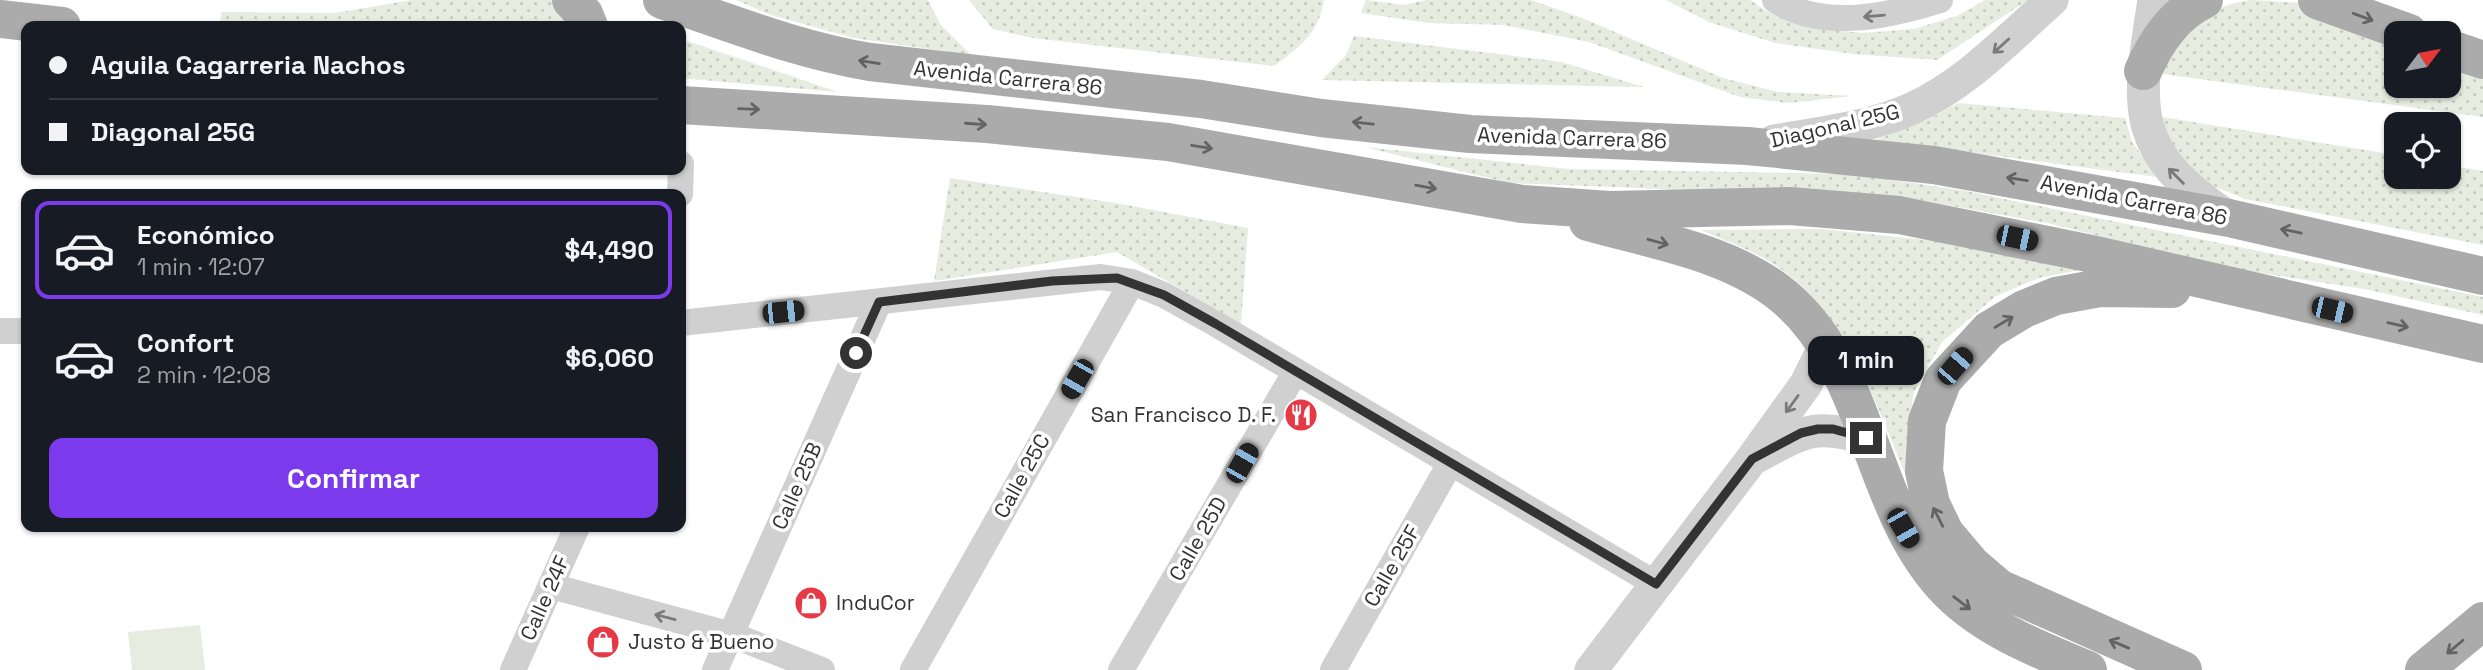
<!DOCTYPE html>
<html lang="es">
<meta charset="utf-8">
<style>
body{margin:0;font-family:"Space Grotesk",sans-serif;background:#242831;color:#f1f3f6;height:100vh;display:flex;flex-direction:column;font-size:26px;white-space:nowrap}
*{box-sizing:border-box;margin:0}
p{font-size:23px;color:#9ea1a6}
.icon{flex:none;width:38px;height:38px;fill:none;stroke:currentColor;stroke-width:2;stroke-linecap:round;stroke-linejoin:round}
.map{position:relative;flex:1;overflow:hidden}
.drawer{position:absolute;left:21px;top:189px;width:665px;height:343px;display:flex;flex-direction:column;background:#171b24;border-radius:14px;box-shadow:0 2px 5px #0004}
.drawer>*{flex:none}
.guide{position:absolute;left:21px;top:21px;width:665px;height:154px;border-radius:14px;box-shadow:0 2px 5px #0004;display:grid;align-content:center;height:154px;padding:0 28px;background:#171b24}
.needle{width:46px;rotate:58deg}
.buttons{position:absolute;left:2384px;top:21px;display:grid;gap:14px}
.buttons a{display:grid;place-items:center;width:77px;height:77px;border-radius:14px;background:#171b24;box-shadow:0 2px 5px #0004;font-size:35px}
.end{position:absolute;width:32px;height:32px;margin:-16px;border:9px solid #333;background:#fff;box-shadow:0 0 0 4px #fff}
.from{border-radius:50%}
.bubble{position:absolute;height:49px;border-radius:14px;background:#171b24;box-shadow:0 2px 5px #0004;font-size:23px;font-weight:600;line-height:49px;text-align:center}
.car{position:absolute;width:21px;height:42px;margin:-21px -10px;border-radius:9px;box-shadow:0 0 5px 2px #0007;background:linear-gradient(#222 24%,#8ab4d8 0 40%,#222 0 76%,#8ab4d8 0 86%,#222 0)}
.guide b{display:flex;align-items:center;gap:24px;height:66px;font-size:26px}
.guide b+b{border-top:2px solid #363941}
.guide i{width:18px;height:18px;background:#f1f3f6}
ul{padding:12px 0 0;list-style:none}
li{display:flex;align-items:center;gap:21px;height:98px;margin:0 14px 10px;padding:0 14px;border:4px solid transparent;border-radius:14px}
li div{flex:1}
li b{display:block;font-size:26px}
li em{font-style:normal;font-weight:600}
li.current{border-color:#7c3aed}
li>.icon{width:63px;height:63px;stroke-width:1.5}
.action{display:flex;gap:14px;margin-top:auto;padding:14px 28px}
.action a{flex:1;height:80px;border-radius:14px;background:#7c3aed;color:#fff;font-size:28px;font-weight:600;line-height:80px;text-align:center}
.map>svg:first-child{display:block}
.grass{fill:url(#grass-dots)}
.garden{fill:#e6ecdf}
.lines{fill:none;stroke-linecap:round;stroke-linejoin:round}
.minor{stroke:#d0d0d0;stroke-width:26}
.tertiary{stroke:#d0d0d0;stroke-width:33}
.primary{stroke:#ababab;stroke-width:38}
.oneway{stroke:#7a7a7a}
.oneway2{stroke:#636363}
.route{stroke:#333;stroke-width:9}
.labels{text-anchor:middle;stroke-width:7;stroke-linejoin:round;paint-order:stroke}
.street-label{font-size:21px;fill:#333;stroke:#fff}
.poi-label{font-size:21px;fill:#333;stroke:#fff;text-anchor:start}
</style>
<div class="map">
<svg width="2483" height="670" viewBox="0 0 2483 670">
<defs>
<pattern id="grass-dots" width="8" height="8" patternUnits="userSpaceOnUse" patternTransform="scale(1.75)"><rect width="8" height="8" fill="#e6ecdf"/><path d="M2 2h.1M6 6h.1" fill="none" stroke="#c6cbc0" stroke-width="1.8" stroke-linecap="round"/></pattern>
</defs>
<rect width="100%" height="100%" fill="#fff"/>
<path class="grass" d="M412,0H557L577,26H220L221,12L335,13Z
M736,0H928L940,24L971,55L854,38L771,15Z
M969,0H1324C1319,33 1300,47 1274,66L1033,38L993,29Z
M1366,0L1404,5L1426,0H1531L1582,18L1723,78L1778,92L1852,96L1788,103L1740,97L1589,42L1504,25L1429,23L1361,13Z
M1666,0H1750L1768,12L1809,27L1862,33L1914,29L1957,16L1985,0H2028L1937,60L1854,54L1775,43L1709,22Z
M2252,0L2302,3L2396,39V86H2448V60L2483,73V117L2162,74C2169,32 2212,4 2252,0Z
M1354,36L1561,62L1644,87L1322,80L1346,55Z
M681,39L838,92L681,78Z
M1958,103L2125,118L2132,142L2157,177L1875,140L1927,120Z
M2156,116L2396,155V177H2448V165L2483,171V245L2245,199L2191,177Z
M1365,147L1569,169L1853,174L1966,191L2483,297V315L2364,289L2234,269L2047,223L1914,199L1509,183Z
M950,178L1116,203L1248,228L1241,324L1117,252L934,281Z
M1822,229L1982,246L2089,268L2039,278L1996,296L1942,342L1913,394L1907,477C1874,400 1843,302 1765,259C1745,247 1722,240 1701,230Z"/>
<path class="garden" d="M200,625L205,670H132L128,632Z"/>
<g class="lines">
<path class="minor" d="M1775,0C1824,31 1889,16 1940,0
M680,194L681,164
M681,323L1101,277L1132,282L1164,295L1216,324L1656,584
M0,331H26
M551,586L732,635L822,670
M513,670L577,527
M715,670L879,302
M913,670L1132,282
M1121,670L1296,371
M1333,670L1451,462"/>
<path class="tertiary" d="M2154,0C2137,108 2128,150 2227,216
M1774,141C1820,133 1868,128 1911,109C1965,85 2008,39 2052,0
M1758,456C1804,432 1813,423 1866,438
M1591,670L1752,459L1806,384L1825,345"/>
<path class="primary" d="M571,0L584,14L589,26
M662,0C734,24 794,49 870,62L1201,99L1321,118L1470,134L1748,146L1934,165L2229,218L2483,276
M2317,0L2409,33
M0,19L62,26
M2448,48L2483,60
M2143,71C2155,43 2175,13 2204,0
M681,105L987,124L1168,142L1522,204L1610,210L1790,206L1899,215L2092,254L2483,344
M1588,222C1652,240 1723,251 1777,291C1872,362 1866,508 1949,592C1987,630 2040,650 2088,670
M2172,289L2100,288L2056,296L2024,309L1989,330L1943,380L1927,421L1924,471L1931,504L1945,533L1972,565L1999,588L2183,670
M2424,670L2483,621"/>
</g>
<defs><path id="oneway-shaft" d="M-6 0H5M1.5-3L5.5 0L1.5 3" fill="none" stroke-width="1.6" stroke-linecap="round" stroke-linejoin="round" transform="scale(1.75)"/></defs>
<g class="oneway">
<use href="#oneway-shaft" transform="translate(1874 16) rotate(175)"/>
<use href="#oneway-shaft" transform="translate(2001 46) rotate(138)"/>
<use href="#oneway-shaft" transform="translate(2176 176) rotate(-135)"/>
<use href="#oneway-shaft" transform="translate(1792 404) rotate(126)"/>
<use href="#oneway-shaft" transform="translate(665 617) rotate(-165)"/>
</g>
<g class="oneway2">
<use href="#oneway-shaft" transform="translate(2363 17) rotate(20)"/>
<use href="#oneway-shaft" transform="translate(869 62) rotate(-171)"/>
<use href="#oneway-shaft" transform="translate(749 109) rotate(2)"/>
<use href="#oneway-shaft" transform="translate(1363 123) rotate(-174)"/>
<use href="#oneway-shaft" transform="translate(976 124) rotate(4)"/>
<use href="#oneway-shaft" transform="translate(1202 147) rotate(9)"/>
<use href="#oneway-shaft" transform="translate(2017 179) rotate(-171)"/>
<use href="#oneway-shaft" transform="translate(1426 187) rotate(10)"/>
<use href="#oneway-shaft" transform="translate(2291 231) rotate(-168)"/>
<use href="#oneway-shaft" transform="translate(1658 242) rotate(15)"/>
<use href="#oneway-shaft" transform="translate(2004 322) rotate(-31)"/>
<use href="#oneway-shaft" transform="translate(2398 325) rotate(13)"/>
<use href="#oneway-shaft" transform="translate(1938 517) rotate(-117)"/>
<use href="#oneway-shaft" transform="translate(1962 603) rotate(37)"/>
<use href="#oneway-shaft" transform="translate(2119 644) rotate(-157)"/>
<use href="#oneway-shaft" transform="translate(2455 647) rotate(140)"/>
</g>
<g class="lines">
<path class="route" d="M856,353L879,302L1052,281L1117,278L1164,295L1216,324L1656,584L1752,459L1801,433L1818,429H1833L1866,438"/>
</g>
<defs>
<symbol id="restaurant-disc" viewBox="-11 -11 22 22"><circle r="9.5" fill="#e63946" stroke="#fff"/><path d="M-5-6h1v4h1v-4h1v4h1v-4h1v5L-1.5 .5V6h-2V.5L-5-1ZM5-6V6H3V1.5H1.5Q1.5-4 5-6Z" fill="#fff"/></symbol>
<symbol id="shop-disc" viewBox="-11 -11 22 22"><circle r="9.5" fill="#e63946" stroke="#fff"/><path d="M-5-2.5h2.3a2.7 3.5 0 0 1 5.4 0H5L5.5 6h-11ZM-1.5-2.5h3a1.5 2.3 0 0 0-3 0Z" fill="#fff"/></symbol>
</defs>
<g fill-rule="evenodd">
<use href="#restaurant-disc" x="1282" y="396" width="38" height="38"/>
<use href="#shop-disc" x="792" y="584" width="38" height="38"/>
<use href="#shop-disc" x="584" y="623" width="38" height="38"/>
</g>
<g class="labels">
<g class="street-label">
<text transform="translate(1008 78) rotate(6)" y="7">Avenida Carrera 86</text>
<text transform="translate(1835 126) rotate(-13)" y="7">Diagonal 25G</text>
<text transform="translate(1572 138) rotate(2)" y="7">Avenida Carrera 86</text>
<text transform="translate(2134 200) rotate(11)" y="7">Avenida Carrera 86</text>
<text transform="translate(1022 476) rotate(-61)" y="7">Calle 25C</text>
<text transform="translate(797 486) rotate(-66)" y="7">Calle 25B</text>
<text transform="translate(1198 539) rotate(-60)" y="7">Calle 25D</text>
<text transform="translate(1392 566) rotate(-60)" y="7">Calle 25F</text>
<text transform="translate(545 598) rotate(-66)" y="7">Calle 24F</text>
</g>
<g class="poi-label">
<text x="1276" y="422" text-anchor="end">San Francisco D. F.</text>
<text x="836" y="610">InduCor</text>
<text x="628" y="649">Justo &amp; Bueno</text>
</g>
</g>
</svg>
<div class="buttons">
<a><svg class="needle" viewBox="-14 -14 28 28"><path d="M0-13l5 13h-10z" fill="#e53935"/><path d="M0 13l5-13h-10z" fill="#9ea1a6"/></svg></a>
<a><svg class="icon" aria-label="locate" viewBox="0 0 24 24"><circle cx="12" cy="12" r="6"/><path d="M12 2v4M12 18v4M2 12h4M18 12h4"/></svg></a>
</div>
<i class="end from" style="left:856px;top:353px"></i>
<i class="end" style="left:1866px;top:438px"></i>
<div class="bubble" style="left:1808px;top:336px;width:116px">1 min</div>
<i class="car" style="left:2017px;top:238px;rotate:102deg"></i>
<i class="car" style="left:2332px;top:310px;rotate:103deg"></i>
<i class="car" style="left:783px;top:312px;rotate:84deg"></i>
<i class="car" style="left:1955px;top:366px;rotate:41deg"></i>
<i class="car" style="left:1077px;top:379px;rotate:210deg"></i>
<i class="car" style="left:1242px;top:463px;rotate:30deg"></i>
<i class="car" style="left:1903px;top:528px;rotate:150deg"></i>
<div class="guide">
<b><i class="from"></i>Aguila Cagarreria Nachos</b>
<b><i></i>Diagonal 25G</b>
</div>
<section class="drawer">
<ul>
<li class="current"><svg class="icon" aria-label="car" viewBox="0 0 24 24"><path d="M5 17H2v-5l4-1 3-4h7l3 4 3 1v5h-3M9 17h6M6 11h13"/><circle cx="7" cy="17" r="2"/><circle cx="17" cy="17" r="2"/></svg><div><b>Económico</b><p>1 min · 12:07</p></div><em>$4,490</em></li>
<li><svg class="icon" aria-label="car" viewBox="0 0 24 24"><path d="M5 17H2v-5l4-1 3-4h7l3 4 3 1v5h-3M9 17h6M6 11h13"/><circle cx="7" cy="17" r="2"/><circle cx="17" cy="17" r="2"/></svg><div><b>Confort</b><p>2 min · 12:08</p></div><em>$6,060</em></li>
</ul>
<div class="action"><a>Confirmar</a></div>
</section>
</div>
